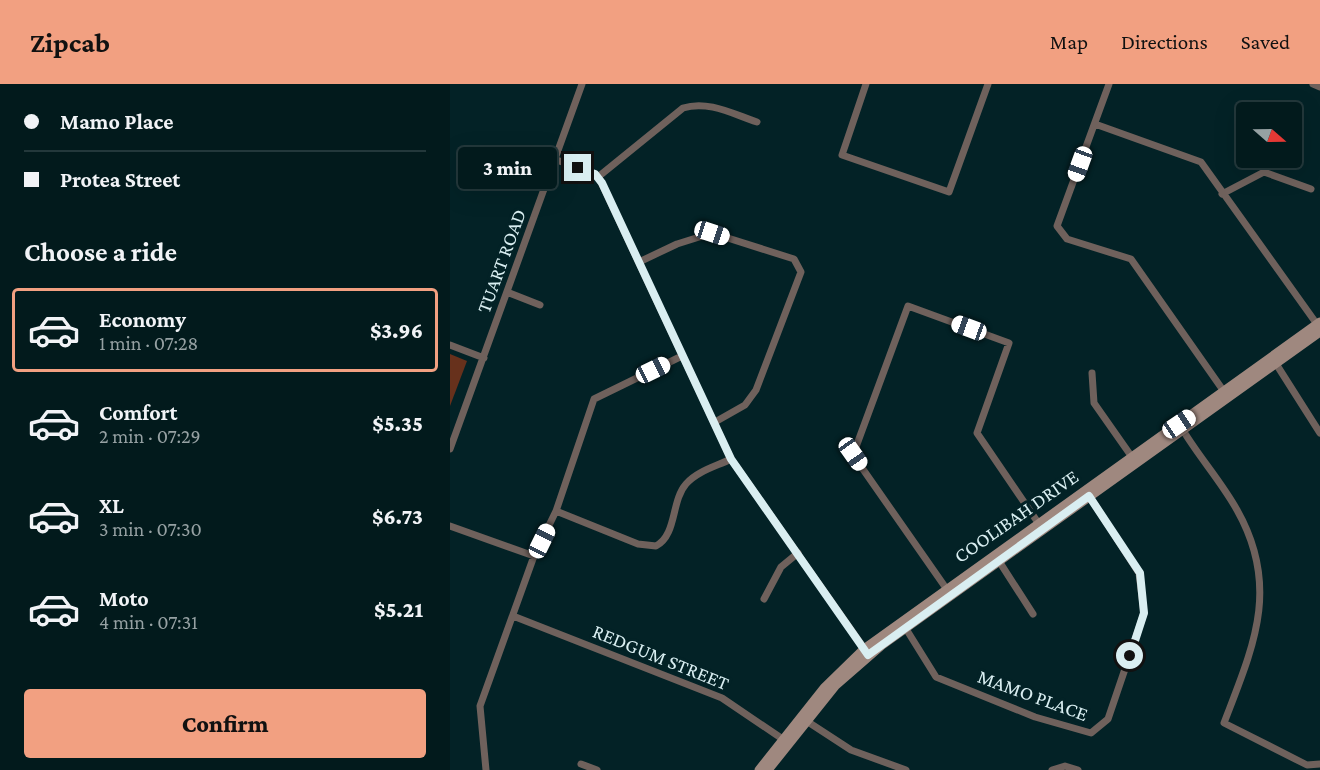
<!DOCTYPE html>
<meta charset="utf-8">
<style>
body{margin:0;font-family:"Crimson Pro",serif;background:#102729;color:#f1f3f6;height:100vh;display:flex;flex-direction:column;font-size:22px;white-space:nowrap}
*{box-sizing:border-box;margin:0}
p{font-size:20px;color:#96a1a3}
.icon{flex:none;width:33px;height:33px;fill:none;stroke:currentColor;stroke-width:2;stroke-linecap:round;stroke-linejoin:round}
.map{position:relative;flex:1;overflow:hidden}
.side{display:flex;flex-direction:column;background:#021a1c;width:450px}
.side>*{flex:none}
.guide{display:grid;align-content:center;height:132px;padding:0 24px;background:#021a1c}
.needle{width:39px;rotate:110deg}
.fabs{position:absolute;left:786px;top:18px;display:grid;gap:12px}
.fabs a{display:grid;place-items:center;width:66px;height:66px;border-radius:6px;background:#021a1c;box-shadow:0 6px 24px #0002,0 0 0 2px #23383b;font-size:30px}
.end{position:absolute;width:27px;height:27px;margin:-14px;border:8px solid #d9eef1;background:#111;box-shadow:0 0 0 3px #111}
.from{border-radius:50%}
.bubble{position:absolute;height:42px;border-radius:6px;background:#021a1c;box-shadow:0 6px 24px #0002,0 0 0 2px #23383b;font-size:20px;font-weight:800;line-height:42px;text-align:center}
.car{position:absolute;width:18px;height:36px;margin:-18px -9px;border-radius:8px;box-shadow:0 0 4px 2px #0007;background:linear-gradient(#fff 24%,#345 0 40%,#fff 0 76%,#345 0 86%,#fff 0)}
.guide b{display:flex;align-items:center;gap:21px;height:57px;font-size:22px}
.guide b+b{border-top:2px solid #23383b}
.guide i{width:15px;height:15px;background:#f1f3f6}
ul{padding:0;list-style:none}
li{display:flex;align-items:center;gap:18px;height:84px;margin:0 12px 9px;padding:0 12px;border:3px solid transparent;border-radius:6px}
li div{flex:1}
li b{display:block;font-size:22px}
li em{font-style:normal;font-weight:800}
li.current{border-color:#f2a081}
li>.icon{width:54px;height:54px;stroke-width:1.5}
h2{padding:0 24px;font-size:27px;line-height:72px}
.primary-button{display:flex;gap:12px;margin-top:auto;padding:12px 24px}
.primary-button a{flex:1;height:69px;border-radius:6px;background:#f2a081;color:#111;font-size:24px;font-weight:800;line-height:69px;text-align:center}
header{display:flex;align-items:center;gap:36px;box-sizing:border-box;height:84px;padding:0 30px;background:#f2a081;color:#111}
header strong{font-size:28px}
nav{display:flex;gap:33px;margin-inline-start:auto;font-size:21px}
main{display:flex;flex:1;min-height:0}
.map>svg:first-child{display:block}
.green{fill:#67311c}
.lines{fill:none;stroke-linecap:round;stroke-linejoin:round}
.street{stroke:#6f615c;stroke-width:7}
.secondary{stroke:#9f887f;stroke-width:9}
.route{stroke:#d9eef1;stroke-width:8}
.labels{text-anchor:middle;stroke-width:6;stroke-linejoin:round;paint-order:stroke}
.street-label{font-size:20px;fill:#d9eef1;stroke:#032226}
</style>
<header>
<strong>Zipcab</strong>
<nav><a>Map</a><a>Directions</a><a>Saved</a></nav>
</header>
<main>
<section class="side">
<div class="guide">
<b><i class="from"></i>Mamo Place</b>
<b><i></i>Protea Street</b>
</div>
<h2>Choose a ride</h2>
<ul>
<li class="current"><svg class="icon" aria-label="car" viewBox="0 0 24 24"><path d="M5 17H2v-5l4-1 3-4h7l3 4 3 1v5h-3M9 17h6M6 11h13"/><circle cx="7" cy="17" r="2"/><circle cx="17" cy="17" r="2"/></svg><div><b>Economy</b><p>1 min · 07:28</p></div><em>$3.96</em></li>
<li><svg class="icon" aria-label="car" viewBox="0 0 24 24"><path d="M5 17H2v-5l4-1 3-4h7l3 4 3 1v5h-3M9 17h6M6 11h13"/><circle cx="7" cy="17" r="2"/><circle cx="17" cy="17" r="2"/></svg><div><b>Comfort</b><p>2 min · 07:29</p></div><em>$5.35</em></li>
<li><svg class="icon" aria-label="car" viewBox="0 0 24 24"><path d="M5 17H2v-5l4-1 3-4h7l3 4 3 1v5h-3M9 17h6M6 11h13"/><circle cx="7" cy="17" r="2"/><circle cx="17" cy="17" r="2"/></svg><div><b>XL</b><p>3 min · 07:30</p></div><em>$6.73</em></li>
<li><svg class="icon" aria-label="car" viewBox="0 0 24 24"><path d="M5 17H2v-5l4-1 3-4h7l3 4 3 1v5h-3M9 17h6M6 11h13"/><circle cx="7" cy="17" r="2"/><circle cx="17" cy="17" r="2"/></svg><div><b>Moto</b><p>4 min · 07:31</p></div><em>$5.21</em></li>
</ul>
<div class="primary-button"><a>Confirm</a></div>
</section>
<div class="map">
<svg width="870" height="686" viewBox="0 0 870 686">
<rect width="100%" height="100%" fill="#032226"/>
<path class="green" d="M0,270L17,277L0,322Z"/>
<g class="lines">
<path class="street" d="M416,0L392,71L499,108L538,0
M659,0L607,142L617,155L681,175L775,309
M863,0L870,3
M645,40L751,78L869,243
M104,75L145,90L150,96L281,375L416,567
M148,93L233,24C258,16 283,30 307,38
M772,110L814,88L861,105
M189,178L227,160L262,149L344,175L351,188L306,306L295,321L265,338
M57,208L90,221
M0,261L34,274
M823,275L870,349
M642,289L644,319L684,376
M731,343C748,372 771,397 787,426C831,504 803,563 774,639L857,681L870,680
M0,365L132,0
M106,427L188,460L206,462C227,451 221,417 236,400C247,387 267,382 281,375
M0,442L84,472
M547,474L583,530
M498,507L403,371L458,222L559,259L527,349L591,443
M314,515L331,483L348,469
M63,532L272,614L337,658
M453,540L486,593L585,633L641,649L658,635L694,529L689,489L638,410
M355,636L401,666L456,686
M131,680L147,686
M36,686L30,622L84,472L106,427L144,315L232,272
M602,686L615,682L628,686"/>
<path class="secondary" d="M309,686L374,604L414,565L870,238
M318,686L386,601L432,561L870,248"/>
</g>
<g class="lines">
<path class="route" d="M128,84L145,90L152,99L281,375L418,571L639,412L690,489L694,529L680,572"/>
</g>
<g class="labels">
<g class="street-label">
<text transform="translate(51 177) rotate(-70)" y="7">TUART ROAD</text>
<text transform="translate(566 432) rotate(-35)" y="7">COOLIBAH DRIVE</text>
<text transform="translate(211 573) rotate(22)" y="7">REDGUM STREET</text>
<text transform="translate(583 611) rotate(20)" y="7">MAMO PLACE</text>
</g>
</g>
</svg>
<div class="fabs">
<a><svg class="needle" viewBox="-14 -14 28 28"><path d="M0-13l5 13h-10z" fill="#e53935"/><path d="M0 13l5-13h-10z" fill="#96a1a3"/></svg></a>
</div>
<i class="end from" style="left:680px;top:572px"></i>
<i class="end" style="left:128px;top:84px"></i>
<div class="bubble" style="left:8px;top:63px;width:99px">3 min</div>
<i class="car" style="left:630px;top:80px;rotate:200deg"></i>
<i class="car" style="left:262px;top:149px;rotate:108deg"></i>
<i class="car" style="left:519px;top:244px;rotate:290deg"></i>
<i class="car" style="left:203px;top:286px;rotate:64deg"></i>
<i class="car" style="left:729px;top:340px;rotate:56deg"></i>
<i class="car" style="left:403px;top:370px;rotate:145deg"></i>
<i class="car" style="left:92px;top:457px;rotate:26deg"></i>
</div>
</main>
